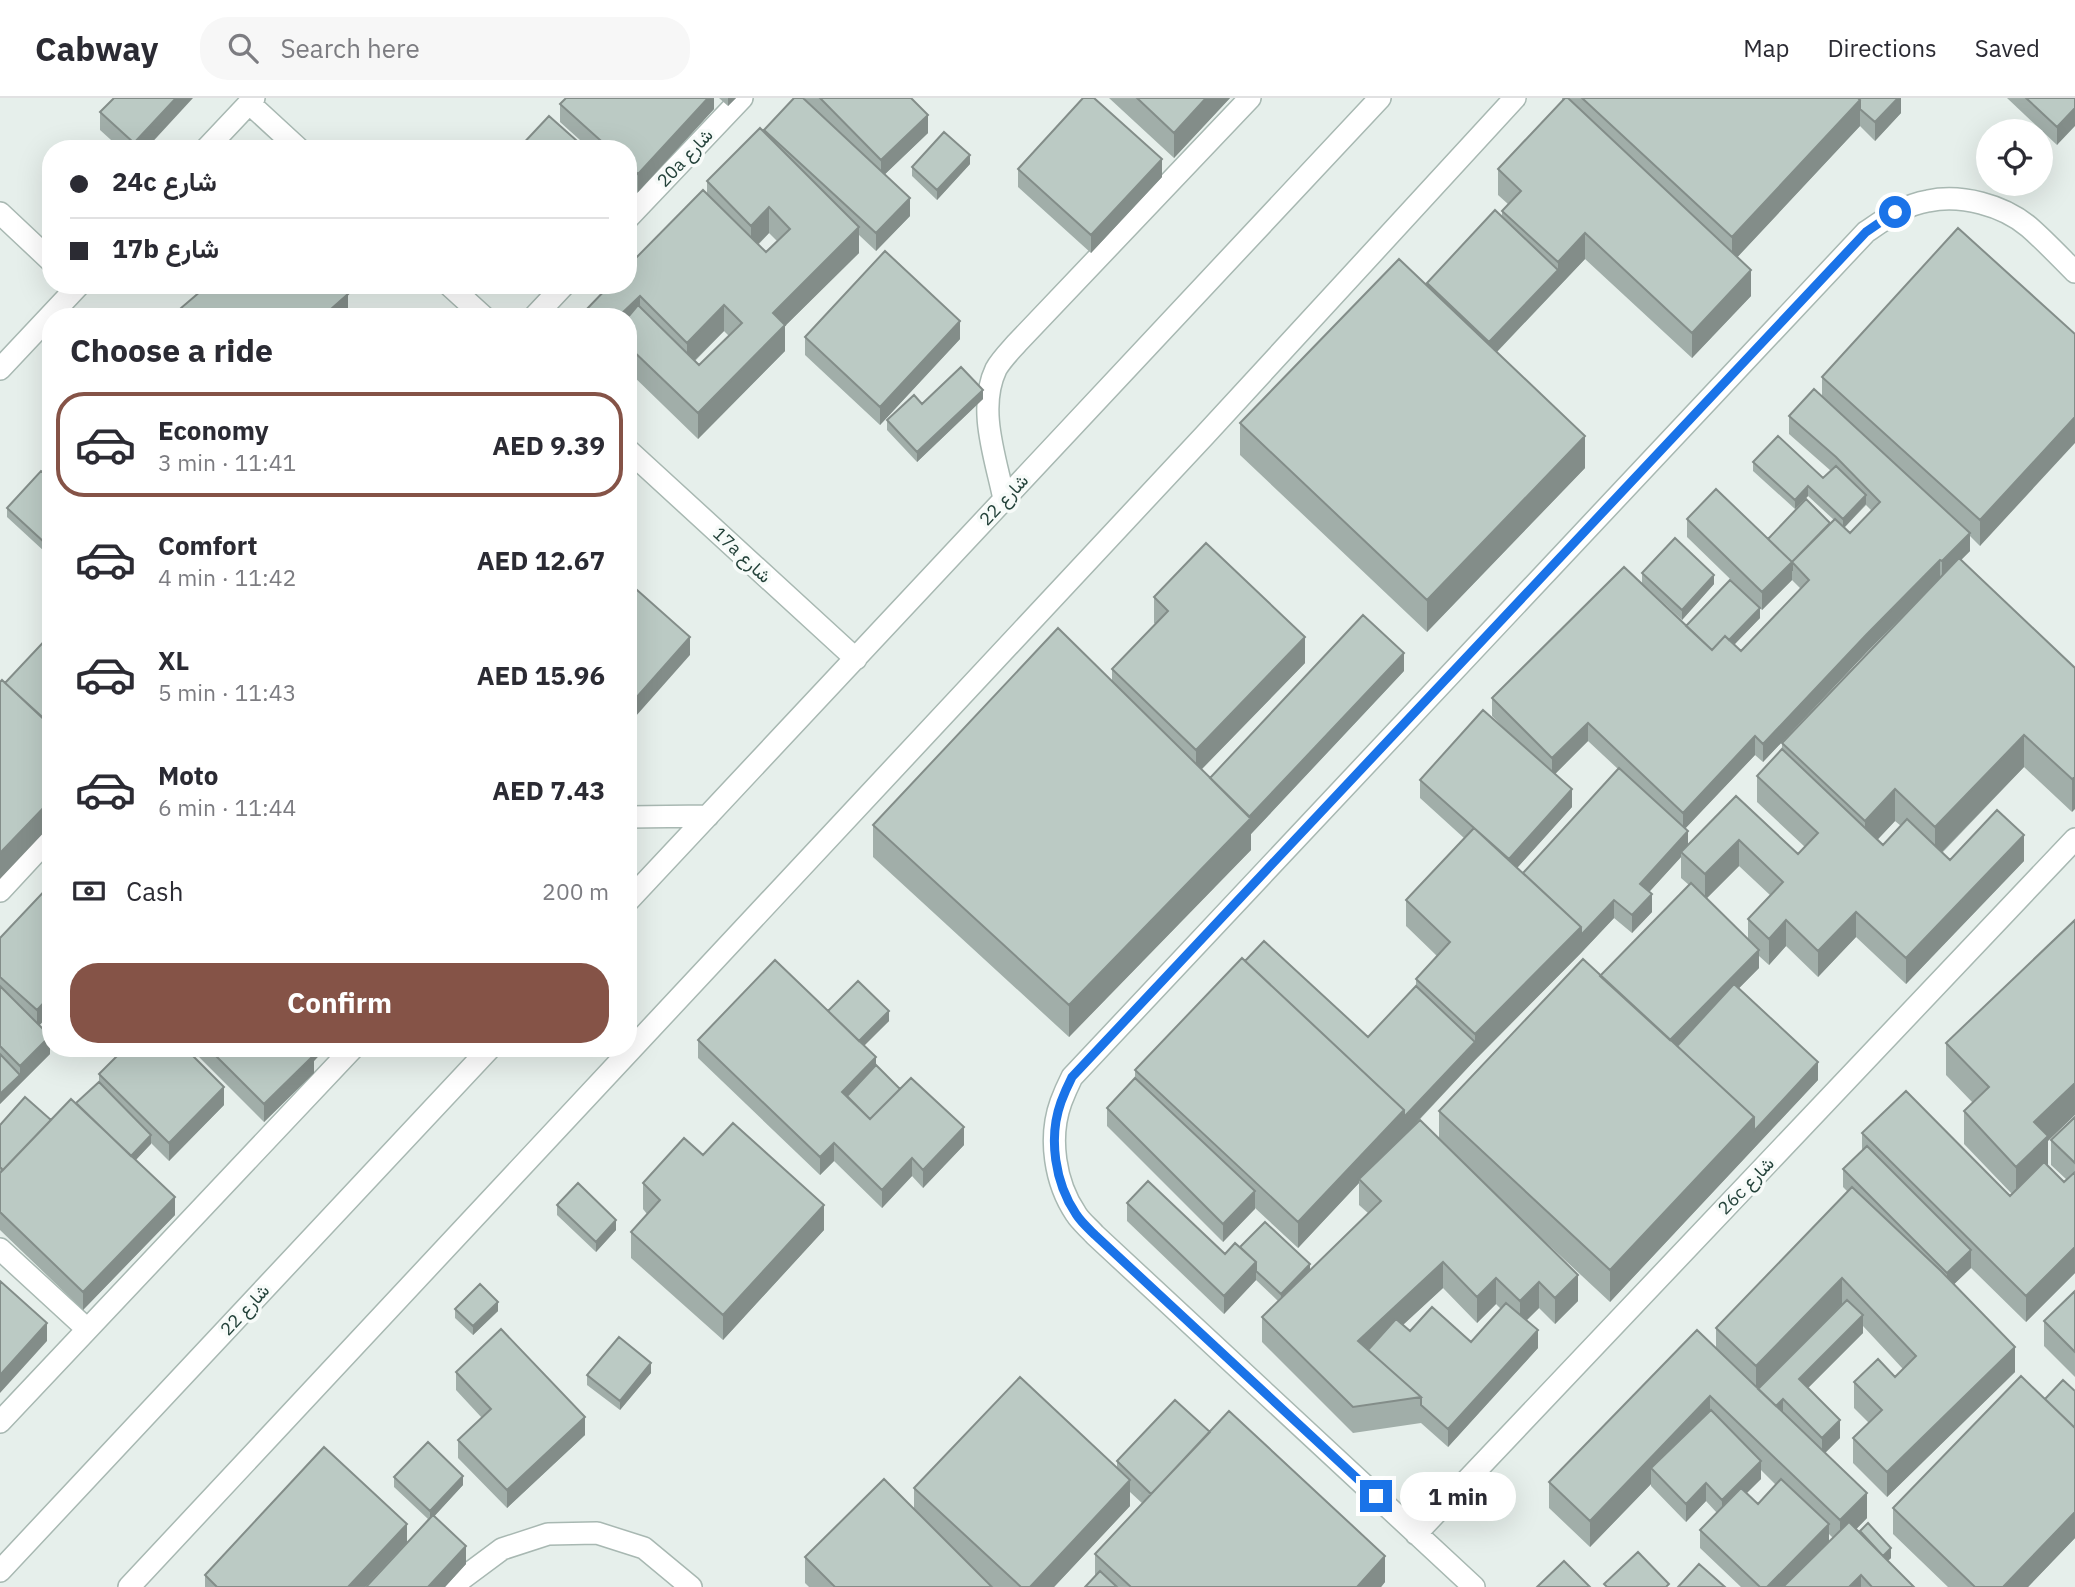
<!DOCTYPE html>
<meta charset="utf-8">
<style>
body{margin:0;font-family:"IBM Plex Sans",Vazirmatn,sans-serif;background:#f7f7f7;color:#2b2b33;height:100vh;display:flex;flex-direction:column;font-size:26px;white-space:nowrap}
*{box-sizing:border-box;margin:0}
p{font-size:23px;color:#7c7c81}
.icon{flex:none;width:38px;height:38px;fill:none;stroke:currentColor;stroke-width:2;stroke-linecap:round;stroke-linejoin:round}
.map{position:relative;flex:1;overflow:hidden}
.side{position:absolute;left:42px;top:210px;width:595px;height:749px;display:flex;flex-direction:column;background:#fff;border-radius:28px;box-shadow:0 7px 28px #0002}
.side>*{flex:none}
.guide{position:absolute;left:42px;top:42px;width:595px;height:154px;border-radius:28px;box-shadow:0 7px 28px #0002;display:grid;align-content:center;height:154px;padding:0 28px;background:#fff}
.buttons{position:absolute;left:1976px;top:21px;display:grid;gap:14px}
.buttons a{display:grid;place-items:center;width:77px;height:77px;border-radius:50%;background:#fff;box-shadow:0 7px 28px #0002;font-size:35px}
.end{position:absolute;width:32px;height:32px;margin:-16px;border:9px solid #1a73e8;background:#fff;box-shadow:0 0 0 4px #fff}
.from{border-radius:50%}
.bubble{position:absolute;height:49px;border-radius:24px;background:#fff;box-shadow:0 7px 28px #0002;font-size:23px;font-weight:700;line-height:49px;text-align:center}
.guide b{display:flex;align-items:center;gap:24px;height:66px;font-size:26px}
.guide b+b{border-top:2px solid #e1e1e2}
.guide i{width:18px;height:18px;background:#2b2b33}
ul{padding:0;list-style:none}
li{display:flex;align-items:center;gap:21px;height:105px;margin:0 14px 10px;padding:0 14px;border:4px solid transparent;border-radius:28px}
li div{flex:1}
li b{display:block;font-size:26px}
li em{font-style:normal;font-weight:700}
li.selected{border-color:#855347}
li>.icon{width:63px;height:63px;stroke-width:1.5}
h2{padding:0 28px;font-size:32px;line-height:84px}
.pay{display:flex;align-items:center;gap:18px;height:77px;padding:0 28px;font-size:26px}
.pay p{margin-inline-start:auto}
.primary-button{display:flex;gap:14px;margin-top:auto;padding:14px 28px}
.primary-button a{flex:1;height:80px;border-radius:28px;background:#855347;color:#fff;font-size:28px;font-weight:700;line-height:80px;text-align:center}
header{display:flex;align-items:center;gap:42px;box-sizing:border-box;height:98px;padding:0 35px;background:#fff;border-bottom:2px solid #e1e1e2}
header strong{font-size:33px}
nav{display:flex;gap:38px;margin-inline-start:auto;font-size:24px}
.search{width:490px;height:63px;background:#f7f7f7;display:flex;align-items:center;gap:18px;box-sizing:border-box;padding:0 24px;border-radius:28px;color:#7c7c81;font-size:26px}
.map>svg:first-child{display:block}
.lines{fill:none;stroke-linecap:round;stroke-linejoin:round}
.minor-casing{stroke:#a8b8b2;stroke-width:24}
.minor{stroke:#fff;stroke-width:21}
.wall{fill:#a1aea9;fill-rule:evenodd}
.shaded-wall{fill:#838d89}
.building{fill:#bbcac4;stroke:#838d89;stroke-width:2}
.route{stroke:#1a73e8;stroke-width:9}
.labels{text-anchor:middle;stroke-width:7;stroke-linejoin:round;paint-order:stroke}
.street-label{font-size:18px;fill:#24423a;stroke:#f7fbf9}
</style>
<header>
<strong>Cabway</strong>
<div class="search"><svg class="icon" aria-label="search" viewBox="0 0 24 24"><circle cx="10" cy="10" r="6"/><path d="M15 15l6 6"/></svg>Search here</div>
<nav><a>Map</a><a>Directions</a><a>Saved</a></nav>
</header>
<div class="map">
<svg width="2075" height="1489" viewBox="0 0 2075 1489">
<rect width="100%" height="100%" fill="#e6efeb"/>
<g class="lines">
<defs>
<path id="minor" d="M249,5L299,51
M206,51L254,0
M0,115L51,163
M628,120L742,0
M449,187L484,219
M534,219L564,187
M0,271L79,187
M628,352L856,561
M1004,401C996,361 977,311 996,271C1001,262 1010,253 1017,245L1250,0
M628,719L708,718
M0,793L51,738
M628,803L1380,0
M0,1151L87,1231
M0,1324L353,950
M1416,1436L2075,741
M0,1473L490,950
M129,1489L1205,337L1515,0
M454,1489L463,1480L502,1451L548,1436L597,1435L644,1450L691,1489
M1474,1489L1095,1137C1089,1130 1081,1124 1076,1116C1055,1085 1048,1040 1061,1004C1064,996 1068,987 1072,979L1866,134C1885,121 1904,107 1928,103C1961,96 2003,107 2029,129C2045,143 2060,159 2075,174"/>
</defs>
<use href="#minor" class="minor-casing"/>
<use href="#minor" class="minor"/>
</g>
<path class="wall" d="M714,0V11L638,94L628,85V51H590L560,24V6Z
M719,0H736L728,8Z
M805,0H911L928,35L885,76L910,118L876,153L859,137V155L785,228V253L698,341L628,273V219H583V215L707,96V83L764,35V32L805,2ZM769,135L777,143L766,154L758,147ZM724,233L729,238L699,267L695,263Z
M1109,0H1230L1174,60Z
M1562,0H1901V15L1875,43L1860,28L1737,159L1751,198L1692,260L1585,161L1497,254L1585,370L1427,534L1240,357V325L1427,187V185L1502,119V113L1508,106L1498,97V71L1562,3Z
M2007,0H2075L2057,47Z
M100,14L146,51H121L100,32Z
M970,66L937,102L912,78V69Z
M1018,71L1162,79L1091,155L1018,89Z
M181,210L348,214L345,217L348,219H181Z
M2075,236L1980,448L1970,438V453L1961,462L2075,570L2072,714L2024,669L1942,755L1950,762L2024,763L1906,886L1856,839L1818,879L1786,848L1769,867L1759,858V870L1738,891L1818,982L1610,1204L1524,1124L1578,1203L1555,1226L1539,1210L1526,1222L1538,1250L1448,1349L1421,1325L1353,1335L1262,1244V1219L1278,1203L1256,1182L1224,1216L1127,1123V1105L1225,1156L1240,1149L1310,1172L1368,1115L1359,1107V1085L1298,1150L1255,1110L1223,1144L1107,1028V1010L1135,980V972L1245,863L1368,939L1416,888V881L1437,858L1406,828V802L1464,740L1420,700V682L1514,640L1492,618V600L1686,528L1760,510L1687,439V421L1768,441L1830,425L1834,422L1808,398L1795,411L1753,373V364L1823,380L1831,373L1789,336V318L1822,299V279ZM1866,407L1872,413L1850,435L1844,430ZM1792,482L1801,491L1741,553L1734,546L1760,520V510L1762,512ZM1934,486L1782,645V651L1757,678V704L1805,749L1798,756L1736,698L1688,747L1685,730L1755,657L1763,664L1866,555ZM1588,643L1618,671L1523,775L1517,770L1572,709L1555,676ZM1895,723L1901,728L1883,747L1877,742ZM1681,759V780L1689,787L1600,878L1439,1013V1040L1408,1034L1475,962L1581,855L1614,820L1632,835L1652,814L1649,794ZM1739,768L1770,797L1748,821V841L1706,801ZM1443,1190L1477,1225L1496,1206L1501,1211L1471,1244L1410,1233L1403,1227Z
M805,239L960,241L880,327L805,257Z
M983,301L917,364L887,332V322L922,306Z
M51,381V448L45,454L7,419V410Z
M1642,475L1714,486L1682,522L1642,485Z
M1154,499L1305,565L1201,672L1210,680L1404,573L1251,736V752L1069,939L873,759V727L1112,583V571L1155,526L1154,525Z
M51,786V915L39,927L50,956L0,1006V840Z
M828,913L889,923L864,947L876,967L900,991L964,1047L923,1090L912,1078L882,1110L834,1063L820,1077L698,960V942Z
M1946,945L2048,1043V1068L2064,1084L2067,1082L2051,1067V1042L2075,1019V1175L2026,1224L1971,1170L1954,1186L2015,1274L1887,1399L1853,1365V1340L1869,1325L1854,1310V1284L1895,1279L1903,1271L1863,1228V1235L1808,1290L1840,1340L1825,1355L1867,1420L1856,1431L1860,1435V1433L1891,1460L1888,1463L1914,1489H1741L1700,1450V1432L1717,1415L1706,1403L1686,1424L1651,1388V1386L1590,1449L1549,1410V1384L1716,1250V1230L1848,1094L1843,1089V1071L1862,1053V1035L2010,1098L2012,1096L1964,1046V1013L1973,1005L1946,977ZM1842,1206H1843L1786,1263ZM1761,1372L1776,1387L1758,1406L1746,1395L1761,1381ZM1829,1436L1833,1440L1829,1444Z
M190,950H326L314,963V975L264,1024Z
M99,976L224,1007L169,1063L151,1045L136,1062L175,1117L83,1212L0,1132V1027L51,1022L76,1005L99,984Z
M703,1057L824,1132L723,1242L631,1160V1134L647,1116L643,1111V1085Z
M557,1107L616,1132L596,1154L557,1117Z
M2075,1193V1279L2044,1248V1223Z
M455,1211L498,1213L473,1237L455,1220Z
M456,1274L585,1337L507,1410L458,1360V1342L482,1320L456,1292Z
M651,1275L620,1312L587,1287V1277Z
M2045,1301L2075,1440L2028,1489H1948L1893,1436V1410Z
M1210,1334L1385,1484L1381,1489H1085L1095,1478V1456L1143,1406L1130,1394V1408L1054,1489H993L975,1472L992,1489H809L805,1485V1459L914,1411V1390L1117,1369V1363Z
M394,1379L463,1387L434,1418L466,1466L445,1489H366L428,1421L394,1389Z
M407,1444L365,1489H205V1477Z"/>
<path class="shaded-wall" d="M176,0H193L146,51H134V45Z
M708,0H714V11L638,94V76Z
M728,0H736L728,8Z
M1206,0H1230L1174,60V35Z
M1898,0H1901V15L1875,43V24Z
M1860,2V28L1732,165V139Z
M2075,10V28L2057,47V29Z
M928,17V35L881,80V62Z
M970,57V66L937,102V92Z
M1162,61V79L1091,155V137Z
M910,100V118L876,153V135Z
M769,109V135L751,153V128Z
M859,129V155L785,228V253L698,341V315L773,215Z
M1585,135V161L1489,262V244L1558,172V164Z
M1751,172V198L1692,260V235Z
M348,196V214L343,219H322Z
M640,198V224L628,219H618Z
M724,207V233L687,270V245Z
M960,223V241L880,327V309Z
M983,292V301L917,364V354Z
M2075,319V345L1980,448V422Z
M1585,338V370L1427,534V502Z
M1808,388V398L1795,411V402Z
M1866,397V406L1843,431V421Z
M1970,435V453L1942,481V463Z
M51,438V448L45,454V445Z
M1940,462V480L1866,555L1763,664V646L1866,537Z
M1792,464V482L1762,512V494Z
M1714,477V486L1682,522V512Z
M1760,510V520L1712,570V560Z
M690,539V557L628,627V609Z
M1305,539V565L1196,677V652Z
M1404,555V573L1251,736V752L1069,939V907L1248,720Z
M1588,625V643L1552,679V660Z
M2024,637V669L1935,761V729Z
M1755,638V657L1683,733V715Z
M2075,679V711L2072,714V681Z
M1572,691V709L1509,779V761Z
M1895,691V723L1865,755V723Z
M51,702V727L0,781V755Z
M1688,733V751L1681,754V759L1640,804V786Z
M2024,737V763L1906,886V860Z
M1739,742V768L1705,802V776Z
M1652,796V814L1632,835V817Z
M1614,802V820L1581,855L1475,962L1361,1083L1359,1081V1085L1298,1150V1124L1404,1012L1475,944V936L1581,829Z
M1856,814V839L1818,879V853Z
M1786,822V848L1769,867V841Z
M1759,852V870L1672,958L1663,950Z
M51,897V915L37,930V912Z
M889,913V923L858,954V944Z
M50,938V956L0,1006V996L20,977V968Z
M314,950H326L314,963V975L264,1024V1006L314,957Z
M876,959V977L842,1003V994Z
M1818,964V982L1610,1204V1172L1754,1019Z
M2075,985V1017L2048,1043V1070L2016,1101V1069L2034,1024Z
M224,989V1007L169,1063V1045Z
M964,1029V1047L923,1090V1072Z
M151,1037V1046L126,1072V1062Z
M834,1045V1063L820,1077V1059Z
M912,1060V1078L882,1110V1092Z
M1255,1093V1111L1223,1144V1126Z
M175,1099V1117L83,1212V1194Z
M824,1107V1132L723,1242V1217Z
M616,1122V1132L596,1154V1144Z
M2075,1149V1175L2026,1224V1198Z
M1971,1152V1170L1947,1193V1175Z
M1256,1164V1182L1224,1216V1198Z
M1443,1164V1190L1368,1259L1358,1243Z
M1310,1166V1176L1281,1206V1196Z
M1578,1177V1203L1555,1226V1200Z
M1496,1180V1206L1477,1225V1199Z
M1842,1180V1206L1756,1294V1268Z
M1539,1184V1210L1520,1229V1203Z
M498,1204V1213L473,1237V1228Z
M1863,1217V1235L1799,1299V1281Z
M47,1225V1243L0,1295V1277Z
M1538,1232V1250L1448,1349V1331Z
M2015,1249V1274L1887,1399V1374Z
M651,1265V1275L620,1312V1303Z
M1710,1298V1324L1651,1370V1386L1590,1449V1423Z
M1783,1301V1319L1772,1312Z
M585,1319V1337L507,1410V1392Z
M1840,1322V1340L1822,1358V1340Z
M1761,1363V1381L1722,1420V1402Z
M463,1378V1387L430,1423V1413Z
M1130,1382V1408L1054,1489H1030Z
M1706,1385V1403L1686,1424V1406Z
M1867,1395V1420L1840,1448V1422Z
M2075,1414V1440L2028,1489H2003Z
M407,1426V1444L365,1489H348Z
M1829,1426V1444L1785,1489H1767Z
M466,1448V1466L445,1489H428Z
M1891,1450V1460L1883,1467V1458Z
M1385,1458V1484L1381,1489H1357Z
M1861,1477V1489H1849Z"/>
<path class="building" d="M114,0H176L134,45L100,14Z
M566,0H708L638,76L628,67V51H610L560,6Z
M794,0H803L910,100L876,135L764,32Z
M820,0H911L928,17L881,62Z
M1083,0H1094L1162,61L1091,137L1018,71Z
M1137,0H1206L1174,35Z
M1565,0H1568L1751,172L1692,235L1585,135L1558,164L1502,113L1521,93L1498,71Z
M1582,0H1858L1860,2L1732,139Z
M1858,0H1898L1875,24L1860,11V2Z
M2026,0H2075V10L2057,29Z
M549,18L586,51H518Z
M760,30L859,129L773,215L785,227L698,315L628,248V219L638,207L699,267L742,225L724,207L687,245L640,198L618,219H587L583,215L610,187H628V168L703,92L766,154L790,131L769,109L751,128L707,83Z
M944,34L970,57L937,92L912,69Z
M1495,112L1558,172L1489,244L1427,185Z
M1958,130L2075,236V319L1980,422L1822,279Z
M885,153L960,223L880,309L805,239Z
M1399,161L1585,338L1427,502L1240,325Z
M208,187H341L348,196L322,219H189L181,210Z
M961,269L983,292L917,354L887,322L914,297L922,306Z
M1814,291L1970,435L1942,463L1940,462L1866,537L1763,646L1755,638L1683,715L1588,625L1552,660L1492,600L1624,469L1712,552L1725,538L1741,553L1809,482L1792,464L1835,421L1850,435L1880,404L1836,359L1789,318Z
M1778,338L1823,380L1836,368L1866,397L1843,421L1808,388L1795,402L1753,364Z
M41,373L51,381V438L45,445L7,410Z
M1716,391L1792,464L1762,494L1687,421Z
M1806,401L1830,425L1792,464V473V464L1768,441Z
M1675,440L1714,477L1682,512L1642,475Z
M1206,445L1305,539L1196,652L1112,571L1168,513L1154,499Z
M1959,460L2075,570V679L2072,681L2024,637L1935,729L1895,691L1865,723L1782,645Z
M1730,482L1760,510L1729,542L1725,538L1712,552L1686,528Z
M628,484L690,539L628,609Z
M1363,517L1404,555L1249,719L1210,680Z
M1058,530L1251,720L1069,907L873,727Z
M51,536V627L5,585Z
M2,582L51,628V702L0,755V584Z
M1483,612L1572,691L1509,761L1420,682Z
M1782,651L1883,747L1907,721L1950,762L1997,712L2024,737L1906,860L1856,814L1818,853L1786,822L1769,841L1748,821L1783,784L1739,742L1705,776L1681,754L1736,698L1798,756L1818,735L1757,678Z
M1619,670L1688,733L1640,786L1652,796L1632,817L1614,802L1581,837V829L1523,775Z
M1474,730L1581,829L1475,936L1416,881L1450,844L1406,802Z
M1691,785L1759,852L1670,942L1600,878Z
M51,786V897L37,912L0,879V840Z
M2075,822V985L2034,1024L2048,1038L2016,1069L1964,1013L1989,989L1946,945Z
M1264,843L1368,939L1416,888L1475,944L1404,1019V1012L1245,863Z
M1242,860L1404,1012L1298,1124L1135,972Z
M1583,861L1754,1019L1610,1172L1439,1013Z
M775,862L876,959L842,994L870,1021L911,980L964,1029L923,1072L912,1060L882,1092L834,1045L820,1059L698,942Z
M858,883L889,913L859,943L828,913Z
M1734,886L1818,964L1754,1033V1019L1677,948Z
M0,888L50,938L20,968L0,948Z
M125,950H185L224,989L169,1045L99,976Z
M208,950H307L314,957L264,1006Z
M0,956L20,977L0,996Z
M876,967L900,991L870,1021L847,998Z
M1135,980L1255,1093L1223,1126L1107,1010Z
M99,984L151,1037L131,1058L76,1005Z
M1906,993L2010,1098L2044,1064L2064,1084L2075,1074V1149L2026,1198L1862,1035Z
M25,999L51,1022L3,1072L0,1069V1027Z
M71,1001L175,1099L83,1194L0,1114V1075Z
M2075,1019V1065L2051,1042Z
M1420,1022L1578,1177L1555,1200L1539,1184L1520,1203L1496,1180L1477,1199L1443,1164L1358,1243L1421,1299L1353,1309L1262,1219L1381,1103L1359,1081Z
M733,1025L824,1107L723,1217L631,1134L660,1102L643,1085L684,1040L703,1057Z
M1867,1048L1971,1152L1947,1175L1843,1071Z
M1148,1083L1225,1156L1235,1145L1256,1164L1224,1198L1127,1105Z
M578,1085L616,1122L596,1144L557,1107Z
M1852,1089L1941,1173L2015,1249L1887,1374L1853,1340L1882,1312L1854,1284L1878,1261L1895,1279L1916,1258L1842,1180L1756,1268L1716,1230Z
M1265,1124L1310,1166L1281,1196L1256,1173V1164L1240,1149Z
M0,1183L47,1225L0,1277Z
M480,1186L498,1204L473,1228L455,1211Z
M2075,1193V1254L2044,1223Z
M1847,1202L1863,1217L1799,1281L1840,1322L1822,1340L1783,1301L1776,1308L1758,1291Z
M1506,1205L1538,1232L1448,1331L1421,1307V1299L1368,1252L1396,1221L1410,1233L1432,1209L1471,1244Z
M501,1231L585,1319L507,1392L458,1342L491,1311L456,1274Z
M1697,1232L1867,1395L1840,1422L1710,1298L1590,1423L1549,1384Z
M619,1239L651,1265L620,1303L587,1277Z
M2021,1278L2075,1330V1414L2003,1489H1975L1893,1410Z
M1020,1279L1130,1382L1030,1489H1021L914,1390Z
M2063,1282L2075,1293V1330L2045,1301Z
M1175,1302L1210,1334L1151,1396L1117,1363Z
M1711,1312L1761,1363L1722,1402L1706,1385L1686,1406L1651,1370Z
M1229,1313L1385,1458L1357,1489H1131L1095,1456Z
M428,1344L463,1378L430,1413L394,1379Z
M324,1349L407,1426L348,1489H217L205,1477Z
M884,1381L992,1489H835L805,1459Z
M1781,1381L1829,1426L1767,1489H1760L1700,1432L1741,1390L1758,1406Z
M433,1417L466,1448L428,1489H366Z
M1849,1424L1914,1489H1872L1861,1477L1849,1489H1783Z
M1868,1425L1891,1450L1883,1458L1860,1433Z
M1638,1454L1669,1486L1666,1489H1607L1604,1486Z
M1564,1463L1590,1489H1537Z
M1699,1466L1725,1489H1678Z
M1100,1473L1117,1489H1085Z"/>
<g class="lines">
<path class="route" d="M1376,1398L1095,1137C1089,1131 1081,1124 1076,1116C1055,1085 1048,1040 1061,1004C1064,996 1068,987 1072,979L1866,134L1895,114"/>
</g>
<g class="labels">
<g class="street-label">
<text transform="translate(685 60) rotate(-47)" y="6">20a شارع</text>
<text transform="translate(1004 402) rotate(-47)" y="6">شارع 22</text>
<text transform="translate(742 457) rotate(43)" y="6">17a شارع</text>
<text transform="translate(1746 1088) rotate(-46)" y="6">26c شارع</text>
<text transform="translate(245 1212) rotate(-47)" y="6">شارع 22</text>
</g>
</g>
</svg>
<div class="buttons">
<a><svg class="icon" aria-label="locate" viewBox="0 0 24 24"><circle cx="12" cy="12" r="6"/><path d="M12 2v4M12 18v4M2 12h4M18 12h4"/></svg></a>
</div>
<i class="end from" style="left:1895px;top:114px"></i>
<i class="end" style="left:1376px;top:1398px"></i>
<div class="bubble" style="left:1400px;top:1374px;width:116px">1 min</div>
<div class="guide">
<b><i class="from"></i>24c شارع</b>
<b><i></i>17b شارع</b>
</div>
<section class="side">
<h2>Choose a ride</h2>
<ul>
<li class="selected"><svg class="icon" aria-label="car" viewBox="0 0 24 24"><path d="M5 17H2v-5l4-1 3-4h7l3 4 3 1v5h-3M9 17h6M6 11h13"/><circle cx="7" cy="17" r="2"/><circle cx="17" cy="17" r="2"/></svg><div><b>Economy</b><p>3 min · 11:41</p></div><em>AED 9.39</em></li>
<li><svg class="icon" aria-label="car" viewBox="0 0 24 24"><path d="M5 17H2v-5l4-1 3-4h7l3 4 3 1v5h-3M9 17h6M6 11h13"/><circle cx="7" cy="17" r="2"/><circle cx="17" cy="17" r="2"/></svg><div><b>Comfort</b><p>4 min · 11:42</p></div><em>AED 12.67</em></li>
<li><svg class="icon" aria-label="car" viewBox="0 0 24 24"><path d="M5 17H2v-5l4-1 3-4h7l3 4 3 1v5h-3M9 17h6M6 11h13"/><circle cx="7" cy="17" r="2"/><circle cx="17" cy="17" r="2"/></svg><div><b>XL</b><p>5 min · 11:43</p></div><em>AED 15.96</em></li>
<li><svg class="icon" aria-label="car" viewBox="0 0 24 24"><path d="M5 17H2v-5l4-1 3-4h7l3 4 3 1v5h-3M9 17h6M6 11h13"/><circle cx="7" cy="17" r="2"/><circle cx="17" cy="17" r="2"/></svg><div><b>Moto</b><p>6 min · 11:44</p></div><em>AED 7.43</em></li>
</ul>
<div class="pay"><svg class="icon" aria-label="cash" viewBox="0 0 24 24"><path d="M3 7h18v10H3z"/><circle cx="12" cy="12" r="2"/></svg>Cash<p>200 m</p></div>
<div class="primary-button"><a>Confirm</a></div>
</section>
</div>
